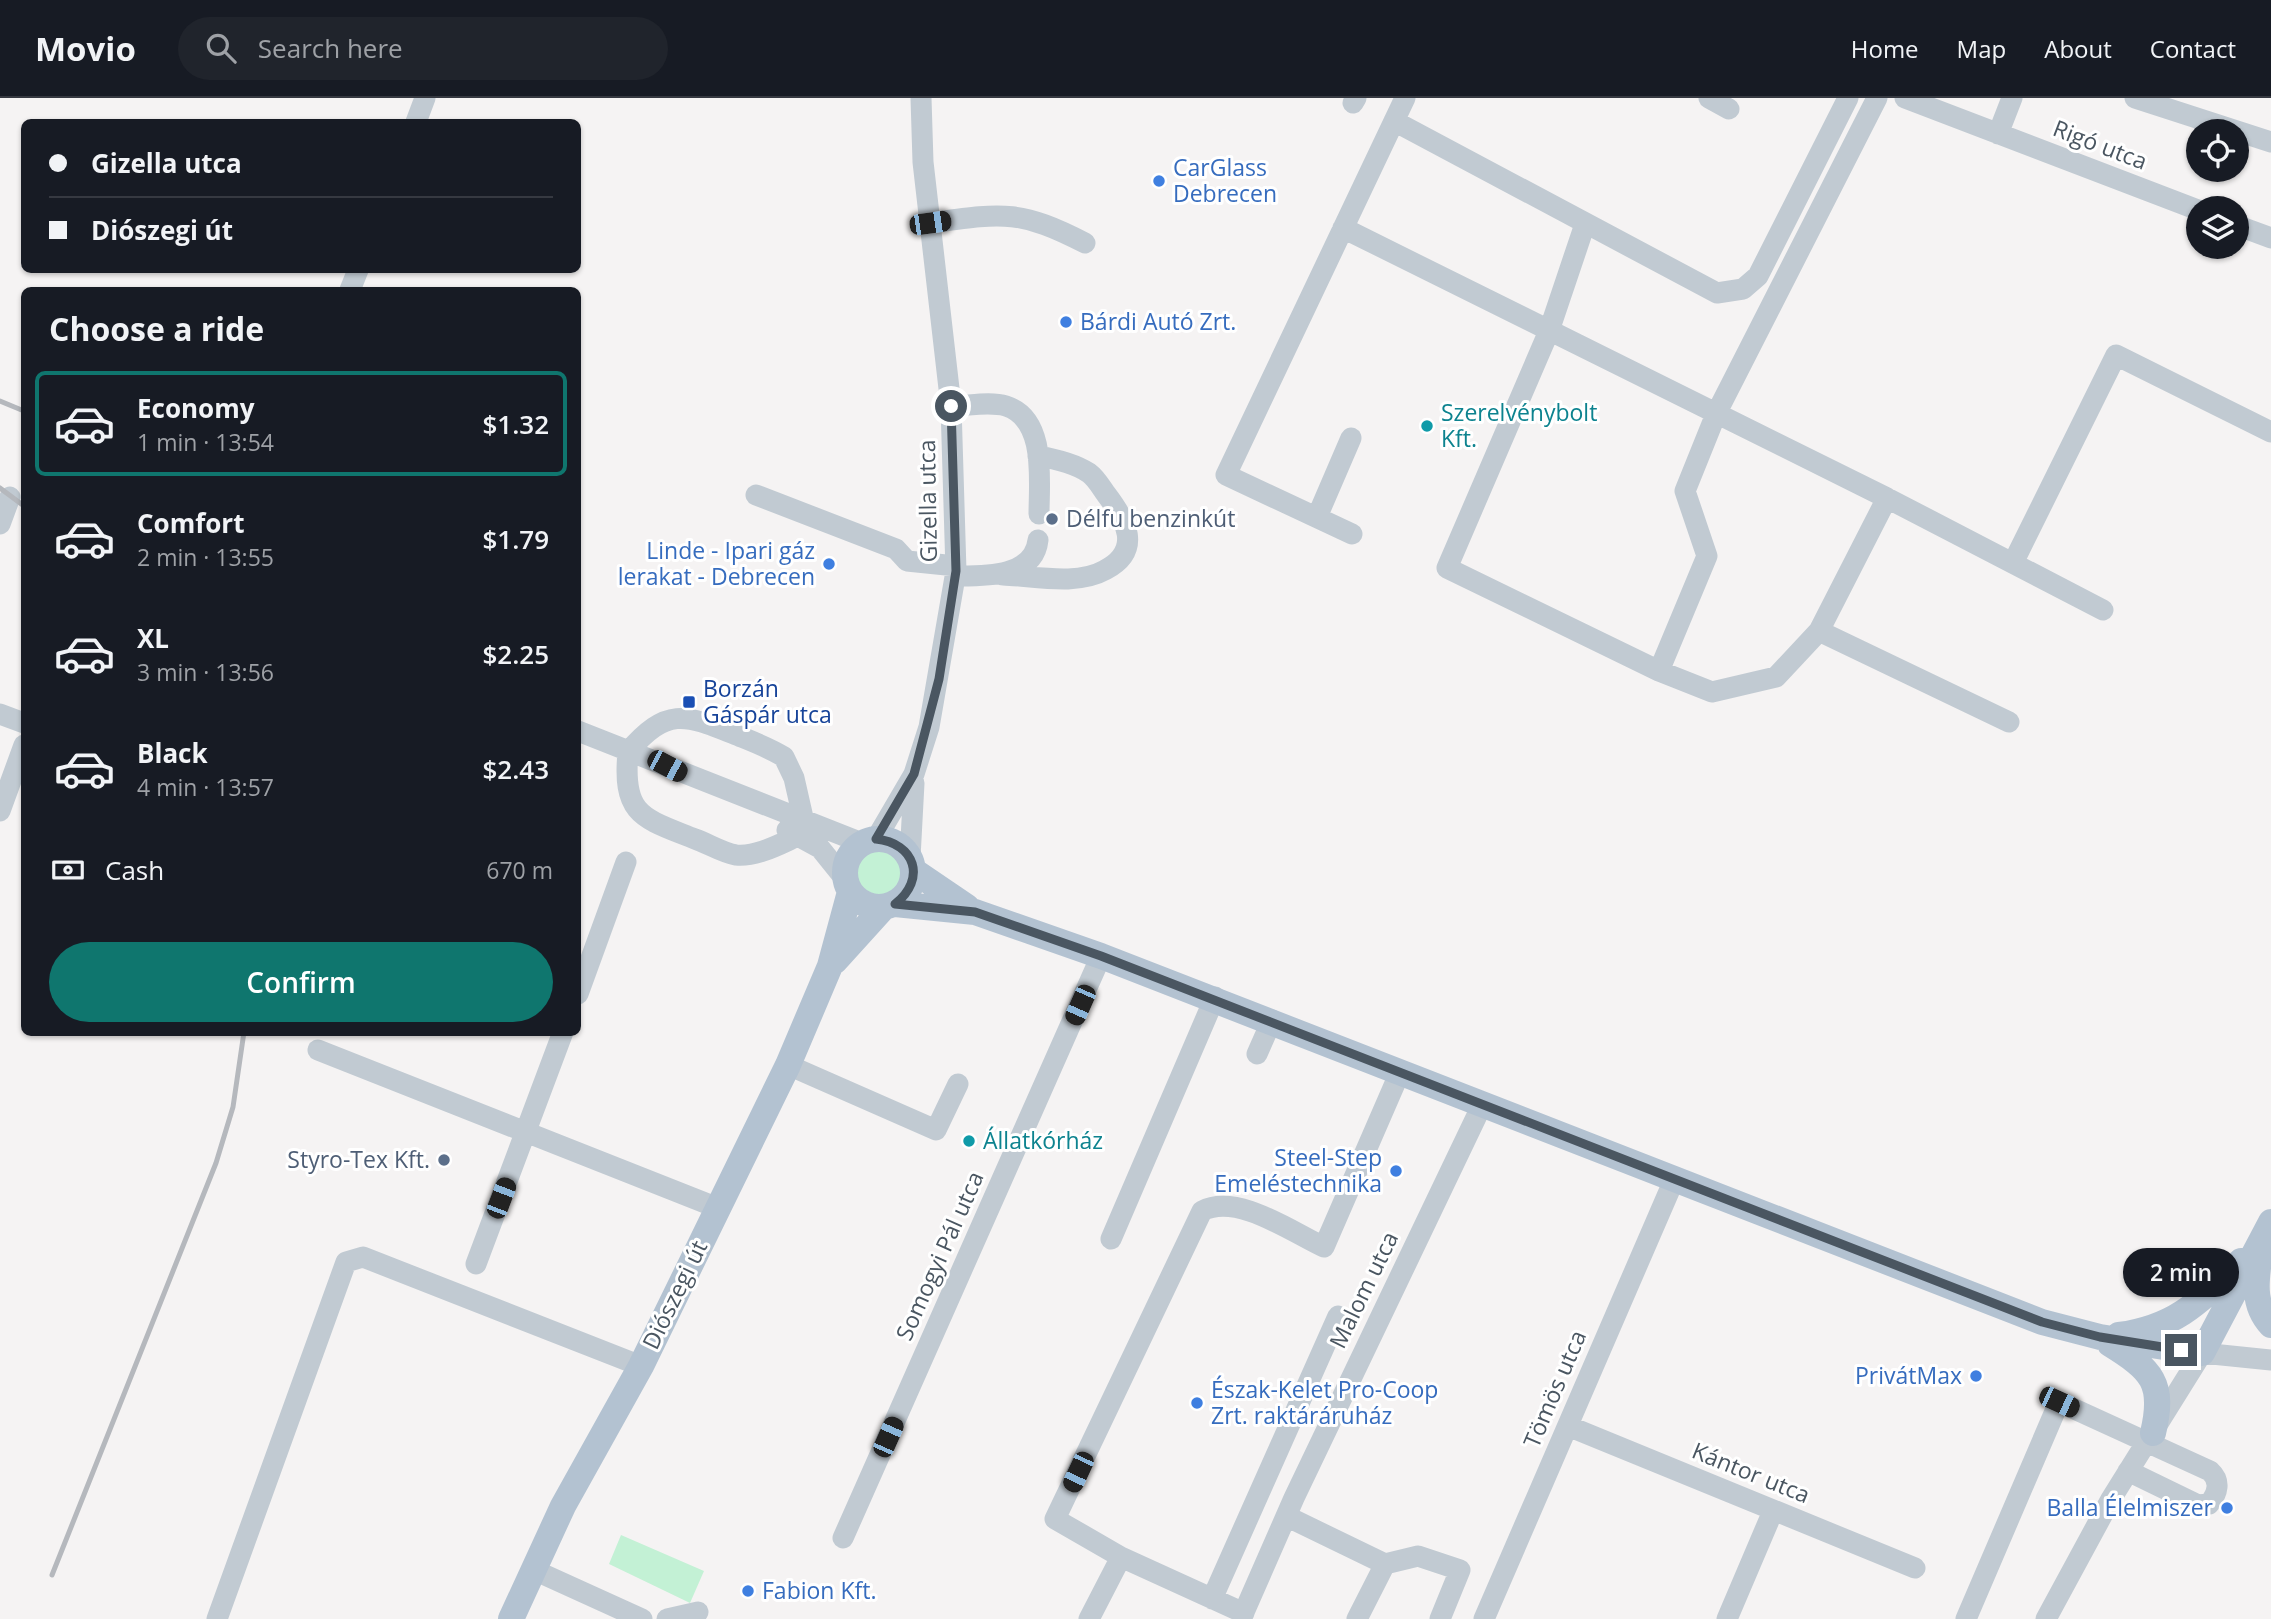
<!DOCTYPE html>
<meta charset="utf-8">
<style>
body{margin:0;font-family:"Open Sans",sans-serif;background:#20242c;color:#f1f3f6;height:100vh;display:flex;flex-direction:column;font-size:26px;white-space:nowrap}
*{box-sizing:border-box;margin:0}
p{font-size:23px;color:#9ea1a6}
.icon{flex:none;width:38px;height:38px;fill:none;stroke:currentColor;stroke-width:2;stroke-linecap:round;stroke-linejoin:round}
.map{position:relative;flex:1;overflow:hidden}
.drawer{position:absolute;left:21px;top:189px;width:560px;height:749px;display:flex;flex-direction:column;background:#171b24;border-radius:10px;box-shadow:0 2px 5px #0004}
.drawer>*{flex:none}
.hud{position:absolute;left:21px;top:21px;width:560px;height:154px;border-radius:10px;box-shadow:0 2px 5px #0004;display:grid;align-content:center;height:154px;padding:0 28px;background:#171b24}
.controls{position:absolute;left:2186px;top:21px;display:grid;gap:14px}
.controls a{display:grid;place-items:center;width:63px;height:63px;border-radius:50%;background:#171b24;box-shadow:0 2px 5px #0004;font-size:35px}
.end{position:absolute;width:32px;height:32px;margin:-16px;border:9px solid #4a5661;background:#fff;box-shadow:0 0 0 4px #fff}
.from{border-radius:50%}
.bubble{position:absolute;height:49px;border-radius:24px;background:#171b24;box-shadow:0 2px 5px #0004;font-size:23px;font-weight:600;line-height:49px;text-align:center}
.car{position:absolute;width:21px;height:42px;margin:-21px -10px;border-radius:9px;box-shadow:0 0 5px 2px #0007;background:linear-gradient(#222 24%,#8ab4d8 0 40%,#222 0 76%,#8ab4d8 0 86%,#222 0)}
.hud b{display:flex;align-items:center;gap:24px;height:66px;font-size:26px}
.hud b+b{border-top:2px solid #363941}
.hud i{width:18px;height:18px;background:#f1f3f6}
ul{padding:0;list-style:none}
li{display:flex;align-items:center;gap:21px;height:105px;margin:0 14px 10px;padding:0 14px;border:4px solid transparent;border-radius:10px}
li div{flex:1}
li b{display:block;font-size:26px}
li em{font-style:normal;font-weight:600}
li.on{border-color:#0f766e}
li>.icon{width:63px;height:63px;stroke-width:1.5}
h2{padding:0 28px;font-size:32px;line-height:84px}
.pay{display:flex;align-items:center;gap:18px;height:77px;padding:0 28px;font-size:26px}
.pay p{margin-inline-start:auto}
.action{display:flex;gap:14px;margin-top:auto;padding:14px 28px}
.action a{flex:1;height:80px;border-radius:42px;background:#0f766e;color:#fff;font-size:28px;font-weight:600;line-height:80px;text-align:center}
header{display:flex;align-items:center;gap:42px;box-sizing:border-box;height:98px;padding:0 35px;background:#171b24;border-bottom:2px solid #363941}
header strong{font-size:33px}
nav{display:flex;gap:38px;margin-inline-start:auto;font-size:24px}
.search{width:490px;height:63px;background:#20242c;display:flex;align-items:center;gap:18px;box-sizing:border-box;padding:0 24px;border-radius:38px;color:#9ea1a6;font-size:26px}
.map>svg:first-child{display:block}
.green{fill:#c3f1d5}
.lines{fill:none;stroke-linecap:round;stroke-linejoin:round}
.minor{stroke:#c1cad2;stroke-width:21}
.major{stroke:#b3c2d1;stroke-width:26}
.rail{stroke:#b5b8bd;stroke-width:5}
.route{stroke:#4a5661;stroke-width:9}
.shop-dot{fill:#3f7fe0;stroke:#fff;stroke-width:2.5}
.culture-dot{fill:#0f9aa8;stroke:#fff;stroke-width:2.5}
.service-dot{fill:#5c6f8a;stroke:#fff;stroke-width:2.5}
.transit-dot{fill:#1a4fb4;stroke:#fff;stroke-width:2.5}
.labels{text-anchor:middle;stroke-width:6;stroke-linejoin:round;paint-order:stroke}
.street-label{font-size:23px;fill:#4a5661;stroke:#fff}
.shop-label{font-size:23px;fill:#366cbe;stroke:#fff;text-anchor:start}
.culture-label{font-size:23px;fill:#0d838f;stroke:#fff;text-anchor:start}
.service-label{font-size:23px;fill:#4e5e75;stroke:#fff;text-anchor:start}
.transit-label{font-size:23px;fill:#164399;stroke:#fff;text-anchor:start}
</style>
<header>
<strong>Movio</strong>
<div class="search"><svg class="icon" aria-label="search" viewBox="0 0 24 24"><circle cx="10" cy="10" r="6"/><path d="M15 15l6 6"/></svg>Search here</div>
<nav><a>Home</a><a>Map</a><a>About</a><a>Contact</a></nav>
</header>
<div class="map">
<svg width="2271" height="1521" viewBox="0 0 2271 1521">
<rect width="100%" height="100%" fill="#f5f3f3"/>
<path class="green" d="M856 775a23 23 0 1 1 46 0a23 23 0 1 1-46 0Z
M621,1437L704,1473L690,1505L609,1466Z"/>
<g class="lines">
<path class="minor" d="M1709,0L1729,11
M1905,0L2198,112
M2135,0L2271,44
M1353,5L1356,0
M1394,23L1717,195L1743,191L1758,178L1848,0
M416,24L425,0
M1998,36L2012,0
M930,125C1002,115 1019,111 1085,145
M1585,126L1549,233L1447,470L1659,573L1712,594L1776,579L1819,533
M2236,127L2271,140
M1343,130L1887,400L1819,533L2009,624
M350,192L358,172
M951,308C968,308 990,303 1006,308C1047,321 1039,383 1039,416
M756,397L896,451L907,463L956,468
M1887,400L2103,512
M1317,419L1351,340
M0,426L10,399
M1352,436L1226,377L1405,0
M2013,465L2116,257L2271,334
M1003,477C1034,478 1077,488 1105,472C1143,452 1126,422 1106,396C1101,389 1096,380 1089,375C1074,365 1056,361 1038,358
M955,478C983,478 1034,480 1038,442
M1659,573L1707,458L1685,393L1716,316L1877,0
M0,616L24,625
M578,633L862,745
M0,713L24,647
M787,732L820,750L845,781
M798,738C780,746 757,759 736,757C723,755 707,745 695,741C643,720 622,718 628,654C667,609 684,616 734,636C751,643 768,649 784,659L794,680L804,724
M876,741L914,676L929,629L956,473L951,308L923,64L921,0
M910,760L914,685
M578,896L626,764
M318,952L718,1110
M1257,956L1272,922
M788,967L936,1032L958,986
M1111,1141L1215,899
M476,1166L563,934
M1568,1328L1915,1470
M1286,1418L1385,1466L1357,1521
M843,1440L1101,858
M1121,1459L1055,1421L1202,1113C1237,1095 1290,1133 1324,1149L1400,974
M1385,1466L1418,1458L1460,1472L1440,1521
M534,1472L642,1521
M1212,1501L1338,1218
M217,1521L346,1164L363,1159L641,1268
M667,1521L698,1514
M1089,1521L1121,1459L1244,1515
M1241,1521L1294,1400L1482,1007
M1484,1521L1674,1082
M1727,1521L1773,1413
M1966,1521L2059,1304L2210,1373C2221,1383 2218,1395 2209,1406L2198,1407L2128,1373
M2046,1521L2111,1401L2202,1255L2271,1262"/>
<path class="major" d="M845 775a34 34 0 1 1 68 0a34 34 0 1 1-68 0Z
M914,773L967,809
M895,806L975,814L1101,858L2042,1224L2100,1239L2202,1255L2271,1124
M835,863L883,810
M2260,1156C2256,1181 2252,1207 2271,1227
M2119,1237C2178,1229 2201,1202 2241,1163
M2110,1246C2152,1272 2165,1285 2153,1335
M511,1521L563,1408L641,1268L788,967L830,868L850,794"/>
<path class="rail" d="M0,303L24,313
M0,390L24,408
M52,1477L216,1065L233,1009L244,934"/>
</g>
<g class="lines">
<path class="route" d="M951,308L956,473L939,581L914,676L876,741C915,745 927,781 895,806L975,814L1101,858L2042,1224L2100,1239L2181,1252"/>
</g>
<g class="shop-dot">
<circle cx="1159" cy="83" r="7"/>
<circle cx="1066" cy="224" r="7"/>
<circle cx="829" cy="466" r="7"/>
<circle cx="1396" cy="1073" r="7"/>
<circle cx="1976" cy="1278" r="7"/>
<circle cx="1197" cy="1305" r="7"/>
<circle cx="2227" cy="1410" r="7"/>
<circle cx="748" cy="1493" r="7"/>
</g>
<g class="culture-dot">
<circle cx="1427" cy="328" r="7"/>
<circle cx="969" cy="1043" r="7"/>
</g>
<g class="service-dot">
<circle cx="1052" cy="421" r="7"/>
<circle cx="444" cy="1062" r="7"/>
</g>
<rect class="transit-dot" x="682" y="597" width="14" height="14" rx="3.5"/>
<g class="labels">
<g class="street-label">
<text transform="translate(2100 47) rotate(21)" y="8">Rigó utca</text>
<text transform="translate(928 403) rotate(-91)" y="8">Gizella utca</text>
<text transform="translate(940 1158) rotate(-66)" y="8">Somogyi Pál utca</text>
<text transform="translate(1364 1192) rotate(-64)" y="8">Malom utca</text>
<text transform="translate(675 1197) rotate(-64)" y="8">Diószegi út</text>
<text transform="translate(1555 1291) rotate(-67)" y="8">Tömös utca</text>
<text transform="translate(1751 1375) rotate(22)" y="8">Kántor utca</text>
</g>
<g class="shop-label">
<text x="1173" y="78">CarGlass<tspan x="1173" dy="26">Debrecen</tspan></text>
<text x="1080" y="232">Bárdi Autó Zrt.</text>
<text x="815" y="461" text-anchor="end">Linde - Ipari gáz<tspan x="815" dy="26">lerakat - Debrecen</tspan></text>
<text x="1382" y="1068" text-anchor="end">Steel-Step<tspan x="1382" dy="26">Emeléstechnika</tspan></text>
<text x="1962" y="1286" text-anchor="end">PrivátMax</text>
<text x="1211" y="1300">Észak-Kelet Pro-Coop<tspan x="1211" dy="26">Zrt. raktáráruház</tspan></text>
<text x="2213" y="1418" text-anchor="end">Balla Élelmiszer</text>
<text x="762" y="1501">Fabion Kft.</text>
</g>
<g class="culture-label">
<text x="1441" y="323">Szerelvénybolt<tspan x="1441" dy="26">Kft.</tspan></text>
<text x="983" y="1051">Állatkórház</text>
</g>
<g class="service-label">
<text x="1066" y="429">Délfu benzinkút</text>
<text x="430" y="1070" text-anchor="end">Styro-Tex Kft.</text>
</g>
<g class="transit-label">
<text x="703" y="599">Borzán<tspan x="703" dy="26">Gáspár utca</tspan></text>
</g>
</g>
</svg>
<div class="controls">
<a><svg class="icon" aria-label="locate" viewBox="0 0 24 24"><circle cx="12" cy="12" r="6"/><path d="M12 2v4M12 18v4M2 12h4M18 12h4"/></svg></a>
<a><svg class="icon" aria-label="layers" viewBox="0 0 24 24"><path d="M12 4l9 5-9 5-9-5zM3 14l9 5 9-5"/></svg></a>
</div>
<i class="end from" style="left:951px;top:308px"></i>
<i class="end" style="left:2181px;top:1252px"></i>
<div class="bubble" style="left:2123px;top:1150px;width:116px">2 min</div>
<i class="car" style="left:930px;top:125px;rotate:82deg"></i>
<i class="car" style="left:667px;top:668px;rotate:118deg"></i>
<i class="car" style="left:1080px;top:907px;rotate:204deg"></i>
<i class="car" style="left:501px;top:1100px;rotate:21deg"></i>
<i class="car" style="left:2059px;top:1304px;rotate:115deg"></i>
<i class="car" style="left:888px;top:1339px;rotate:24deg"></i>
<i class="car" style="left:1078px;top:1374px;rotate:205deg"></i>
<div class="hud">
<b><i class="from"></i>Gizella utca</b>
<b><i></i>Diószegi út</b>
</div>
<section class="drawer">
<h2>Choose a ride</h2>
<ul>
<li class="on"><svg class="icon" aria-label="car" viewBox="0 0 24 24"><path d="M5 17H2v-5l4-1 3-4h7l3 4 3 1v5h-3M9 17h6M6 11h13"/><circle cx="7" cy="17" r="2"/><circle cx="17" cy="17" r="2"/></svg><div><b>Economy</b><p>1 min · 13:54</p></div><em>$1.32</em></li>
<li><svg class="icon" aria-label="car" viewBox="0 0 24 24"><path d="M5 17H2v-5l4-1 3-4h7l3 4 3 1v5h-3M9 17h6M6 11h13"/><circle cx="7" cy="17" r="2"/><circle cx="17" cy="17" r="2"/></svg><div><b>Comfort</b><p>2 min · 13:55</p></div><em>$1.79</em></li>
<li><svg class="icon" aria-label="car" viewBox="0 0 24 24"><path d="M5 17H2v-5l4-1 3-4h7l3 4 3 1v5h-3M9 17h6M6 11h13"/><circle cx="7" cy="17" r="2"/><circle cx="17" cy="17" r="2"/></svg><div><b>XL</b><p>3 min · 13:56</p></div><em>$2.25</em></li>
<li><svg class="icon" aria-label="car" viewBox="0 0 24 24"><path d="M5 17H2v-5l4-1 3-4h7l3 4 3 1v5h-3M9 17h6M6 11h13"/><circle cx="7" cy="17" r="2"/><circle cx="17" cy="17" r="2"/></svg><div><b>Black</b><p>4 min · 13:57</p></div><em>$2.43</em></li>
</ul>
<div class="pay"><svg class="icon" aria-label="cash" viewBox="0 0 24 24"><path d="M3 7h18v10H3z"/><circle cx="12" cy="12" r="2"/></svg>Cash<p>670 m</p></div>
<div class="action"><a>Confirm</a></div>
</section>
</div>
